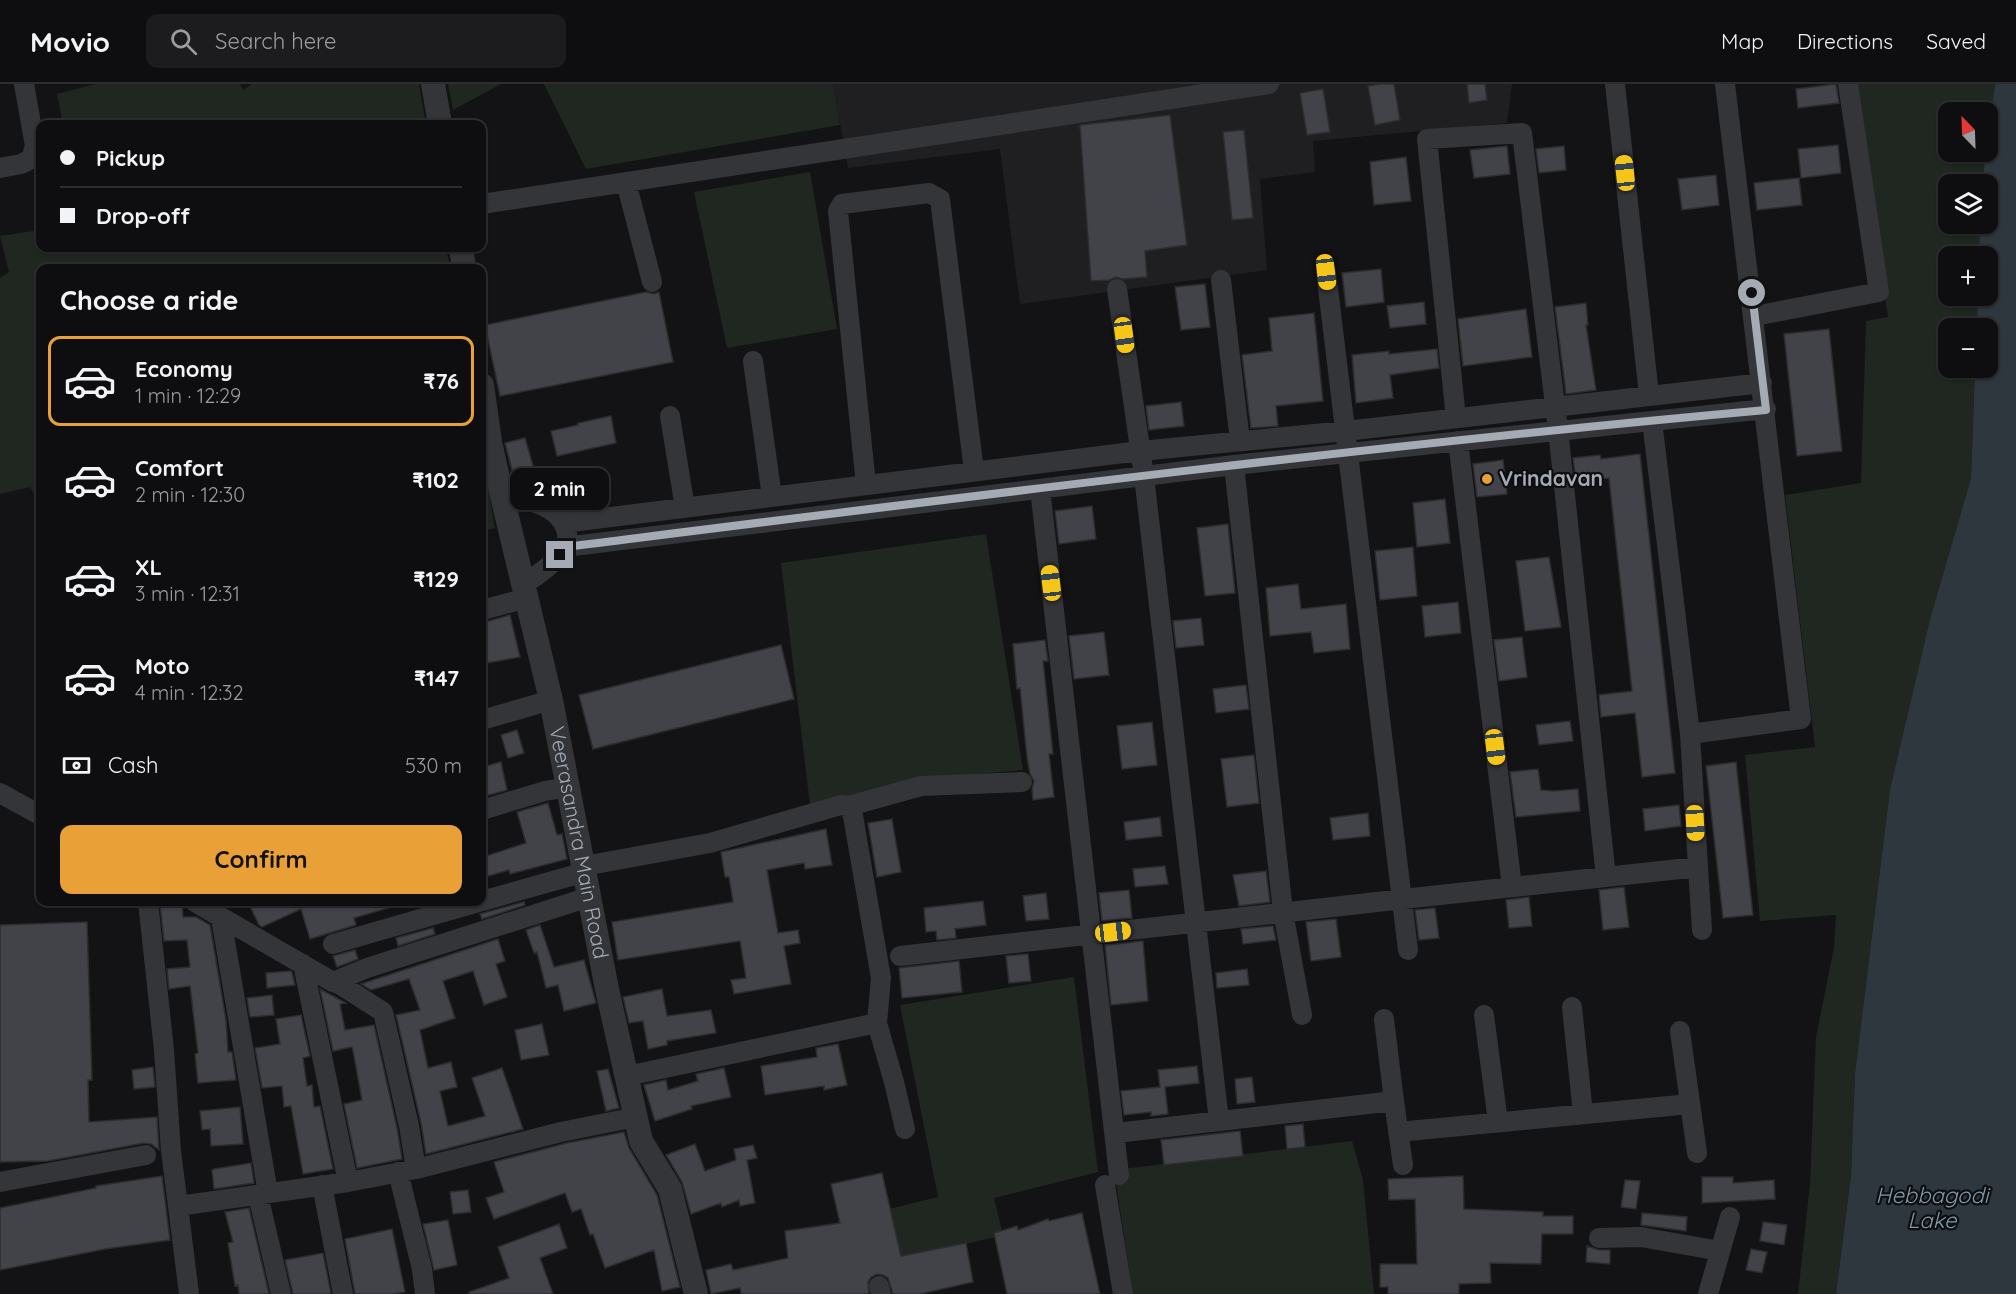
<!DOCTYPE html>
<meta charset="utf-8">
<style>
body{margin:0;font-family:Quicksand,sans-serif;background:#1c1c1e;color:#f1f3f6;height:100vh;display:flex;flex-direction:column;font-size:22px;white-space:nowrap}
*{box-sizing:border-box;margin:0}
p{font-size:20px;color:#9b9c9f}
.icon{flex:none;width:33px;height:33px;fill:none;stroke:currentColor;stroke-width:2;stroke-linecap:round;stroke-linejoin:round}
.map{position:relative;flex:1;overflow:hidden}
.drawer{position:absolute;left:36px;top:180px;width:450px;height:642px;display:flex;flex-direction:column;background:#0e0e10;border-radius:12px;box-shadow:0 2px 4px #0004,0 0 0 2px #2e2e30}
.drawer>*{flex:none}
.top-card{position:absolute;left:36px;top:36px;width:450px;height:132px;border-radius:12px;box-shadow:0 2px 4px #0004,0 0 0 2px #2e2e30;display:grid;align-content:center;height:132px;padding:0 24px;background:#0e0e10}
.needle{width:39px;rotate:337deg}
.fabs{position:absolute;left:1938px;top:18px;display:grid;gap:12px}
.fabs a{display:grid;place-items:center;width:60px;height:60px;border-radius:12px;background:#0e0e10;box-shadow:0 2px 4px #0004,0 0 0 2px #2e2e30;font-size:30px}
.end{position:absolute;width:27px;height:27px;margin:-14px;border:8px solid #a5abb4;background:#111;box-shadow:0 0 0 3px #111}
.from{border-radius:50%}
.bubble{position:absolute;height:42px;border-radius:12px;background:#0e0e10;box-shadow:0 2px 4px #0004,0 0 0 2px #2e2e30;font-size:20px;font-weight:700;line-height:42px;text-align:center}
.car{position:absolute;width:18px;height:36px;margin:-18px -9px;border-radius:8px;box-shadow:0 0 4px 2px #0007;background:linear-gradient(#f5c518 24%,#345 0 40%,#f5c518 0 76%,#345 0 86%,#f5c518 0)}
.top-card b{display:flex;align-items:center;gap:21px;height:57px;font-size:22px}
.top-card b+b{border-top:2px solid #2e2e30}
.top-card i{width:15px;height:15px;background:#f1f3f6}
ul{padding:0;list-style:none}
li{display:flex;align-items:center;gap:18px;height:90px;margin:0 12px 9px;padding:0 12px;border:3px solid transparent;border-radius:12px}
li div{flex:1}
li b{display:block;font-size:22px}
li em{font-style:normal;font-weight:700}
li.active{border-color:#e8a037}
li>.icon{width:54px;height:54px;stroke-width:1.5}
h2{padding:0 24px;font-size:27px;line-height:72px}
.pay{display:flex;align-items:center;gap:15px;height:66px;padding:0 24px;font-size:22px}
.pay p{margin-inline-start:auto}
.cta{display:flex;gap:12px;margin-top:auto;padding:12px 24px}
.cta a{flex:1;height:69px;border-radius:12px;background:#e8a037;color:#111;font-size:24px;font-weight:700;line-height:69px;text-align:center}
header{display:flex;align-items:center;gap:36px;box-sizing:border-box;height:84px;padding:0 30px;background:#0e0e10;border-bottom:2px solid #2e2e30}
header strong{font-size:28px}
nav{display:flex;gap:33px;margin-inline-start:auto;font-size:21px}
.search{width:420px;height:54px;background:#1c1c1e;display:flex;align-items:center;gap:15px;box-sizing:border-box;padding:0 21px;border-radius:12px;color:#9b9c9f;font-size:22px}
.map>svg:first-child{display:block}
.built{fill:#1f1f21}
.green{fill:#1f2720}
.water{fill:#2d373d}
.building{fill:#424348;stroke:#2d2d30;stroke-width:1.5}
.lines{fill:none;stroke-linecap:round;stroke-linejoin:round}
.minor{stroke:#343539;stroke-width:20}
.tertiary{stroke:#343539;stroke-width:24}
.route{stroke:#a5abb4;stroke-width:8}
.poi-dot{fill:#e8a037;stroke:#0e0e10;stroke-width:2}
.labels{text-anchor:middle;stroke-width:4.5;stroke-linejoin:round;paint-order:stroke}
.poi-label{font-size:21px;font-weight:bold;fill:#a5abb4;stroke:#0e0e10;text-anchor:start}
.street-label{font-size:21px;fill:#a5abb4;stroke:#0e0e10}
.water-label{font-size:22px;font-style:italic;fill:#7e9bae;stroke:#0e0e10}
</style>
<header>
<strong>Movio</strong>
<div class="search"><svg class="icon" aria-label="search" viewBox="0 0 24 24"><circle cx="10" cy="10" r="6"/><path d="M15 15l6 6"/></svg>Search here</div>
<nav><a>Map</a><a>Directions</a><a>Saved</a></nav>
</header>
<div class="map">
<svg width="2016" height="1210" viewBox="0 0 2016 1210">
<rect width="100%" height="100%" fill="#131315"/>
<path class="built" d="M833,0H1512L1507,39L1313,57L1315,88L1260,95L1267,186L1020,220L1000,65L848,84Z"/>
<path class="green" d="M96,0H240L243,6L252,0H419L426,40H63L57,10Z
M448,0H501L453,26Z
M544,0H833L840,41L586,85Z
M1855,0H1995L1988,59V28H1948V68H1986L1982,100H1948V140H1980L1979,172H1948V212H1978L1977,244H1948V284H1975L1971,394L1930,535L1890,705L1855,989L1851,1091L1836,1210H1798L1810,1100L1816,953L1834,863L1836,831L1760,837L1745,671L1815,663L1785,411L1861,399L1866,237L1888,233Z
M810,88L837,245L727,264L694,108Z
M40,146V164H446L450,184H40V419L30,403L0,410V194L9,188L0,152Z
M482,370L495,444L482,448Z
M986,450L1023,686L921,695L810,721L781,479Z
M1074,893L1098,1088L994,1114L1003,1151L897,1177L885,1126L938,1113L900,921Z
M1352,1057L1363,1096L1374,1210H1133L1114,1086Z"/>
<path class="water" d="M1995,0H2016V1210H1836L1851,1091L1855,989L1890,705L1930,535L1971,394L1975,284H1988V244H1977L1978,212H1988V172H1979L1980,140H1988V100H1982Z"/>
<path class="building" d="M1380,0H1394L1400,36L1375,41L1368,2Z
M1467,0H1485L1487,16L1469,19Z
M1836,0L1839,19L1798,24L1796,5Z
M1323,5L1330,48L1307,51L1300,9Z
M1170,31L1187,161L1145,167L1147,193L1123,195L1116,193L1109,196L1091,197L1080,41Z
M1244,46L1253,134L1232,136L1223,48Z
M1838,61L1841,89L1801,94L1798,65Z
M1507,62L1510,90L1474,94L1470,66Z
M1564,62L1566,86L1539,89L1536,65Z
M1406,73L1411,117L1374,121L1370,78Z
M1716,91L1719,121L1682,126L1678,95Z
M1799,94L1802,121L1757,126L1754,99Z
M1381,185L1384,218L1346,223L1342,189Z
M1205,200L1210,243L1181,246L1175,203Z
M646,208L654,210L659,208L673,278L500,312L485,241Z
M1424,218L1426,240L1390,244L1387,222Z
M1586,219L1588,241H1586L1596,306L1566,310L1555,223Z
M1526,225L1532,273L1463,282L1458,235Z
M1314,229L1323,317L1276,322L1278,342L1251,344L1242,271L1272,267L1269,234Z
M1829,245L1842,367L1797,372L1784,250Z
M1437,265L1439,284L1390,291L1393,314L1356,319L1352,271L1389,267V270Z
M1181,318L1184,342L1149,346L1146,322Z
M611,332L616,359L557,372L551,347L578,341V339Z
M525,354L536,392L562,386L565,398L532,406L514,402L513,397L518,396L515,385L512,386L505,359Z
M1640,370L1675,689L1642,693L1635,629L1601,633L1599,611L1632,607L1609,394L1576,398L1573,374L1600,371L1601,375Z
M1503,376L1507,410L1477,413L1473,380Z
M1445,415L1450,459L1417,463L1413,419Z
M1092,422L1096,455L1059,460L1055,427Z
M1228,440L1235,509L1205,512L1197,444Z
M1413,463L1417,512L1380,516L1375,467Z
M1549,473L1561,543L1525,547L1516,477Z
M1298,500L1301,525L1346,520L1350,565L1314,569L1311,548L1270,552L1266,504Z
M1458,518L1461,549L1425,553L1422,522Z
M510,531L520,573L482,580V539Z
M1201,534L1204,561L1176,564L1173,537Z
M1104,548L1109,591L1074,595L1069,552Z
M1522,553L1527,593L1499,597L1494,556Z
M1045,556L1048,577H1043L1053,670H1049L1054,713L1033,716L1032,705L1034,697L1030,690L1027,673L1020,604L1017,605L1013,560Z
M781,561L794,615L593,665L579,611Z
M1246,601L1249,625L1216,629L1213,605Z
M1570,637L1573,657L1539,661L1536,641Z
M1152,638L1157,681L1122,685L1117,642Z
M517,646L524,669L508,674L501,651Z
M1254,671L1259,719L1227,723L1221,675Z
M501,678L507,706L482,713V683Z
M1736,678L1753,831L1723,834L1706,682Z
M1538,685L1541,706L1553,707L1578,705L1580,727L1516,733L1510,688Z
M548,719L557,751L562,750L567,775L510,790L509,786L488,792L483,773L526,759L517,728Z
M1679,721L1681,742L1645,747L1643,725Z
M1368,729L1370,752L1333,756L1330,734Z
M1160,733L1162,752L1126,756L1124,738Z
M892,735L901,788L877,793L868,739Z
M826,745L832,781L805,785L804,779L767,786L778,849L798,846L800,859L784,862L791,900L734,910L731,896L746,894L740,857L618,876L612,838L733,818L729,793H725L721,768Z
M1165,782L1168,800L1135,803L1133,785Z
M1266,787L1270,818L1239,822L1233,791Z
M1624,803L1629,843L1603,846L1599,806Z
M1129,806L1132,834L1102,837L1099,809Z
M1046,809L1049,835L1026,837L1023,812Z
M1529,813L1532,842L1509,844L1506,816Z
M983,817L986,841L955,845L956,854L937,856L936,847L926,848L924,824Z
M248,818H397L398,821L354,834L356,841L310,855L301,825L262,843L259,841Z
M524,818L525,821L482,835L480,830Z
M182,819L183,833H196L210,841L226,936L228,968H232L236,996L198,999L195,970L198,969L190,902L169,905L167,885L190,883L187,856L164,857L160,820Z
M1435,824L1439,854L1419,856L1415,826Z
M1336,835L1341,873L1311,877L1306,838Z
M87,838L92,996H88L89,1038L157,1033L159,1066L151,1060L144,1059L48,1077L0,1078V841Z
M540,841L554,883L584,876L596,919L564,927L558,901L546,904L537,868L534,869L526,846Z
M1273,842L1276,856L1243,860L1241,845Z
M433,844L435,850L398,862L396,854Z
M498,855L505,877L496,880L507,913L484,921L473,887L443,897L455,934L420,946L428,984L451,978L457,1003L440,1007L448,1042L485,1032L472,994L502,984L523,1045L426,1070L421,1039L396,931L420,926L409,895L371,906L361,900Z
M1143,857L1148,917L1111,921L1105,861Z
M355,866L358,875L337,883L333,872Z
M1028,870L1031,897L1009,899L1006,872Z
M959,877L962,908L902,914L899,884Z
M1247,885L1249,901L1217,904L1216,889Z
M290,887L292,888L295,901L267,904L266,889Z
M320,905L346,919L340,920L345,946L374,941L397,1044L402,1075L357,1084L344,1020L362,1016L353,967L352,963L333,967Z
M662,905L667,932L711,926L716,949L667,957V961L648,965L643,937L629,939L623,913Z
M272,911L274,931L250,933L247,914Z
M301,931L310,972L303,974L307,1002L312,1001L314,1023L320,1022L333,1085L303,1090L291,1022L284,1023L282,1002L262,1004L255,964L280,960L276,935Z
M542,940L549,971L521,976L515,946Z
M838,960L847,1001L824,1006V1002L765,1011L761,982L817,973L816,964Z
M1197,982L1199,999L1165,1003L1168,1030L1151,1032V1028L1124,1031L1121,1007L1160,1003L1158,986Z
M153,983L155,1003L134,1005L132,986Z
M724,984L731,1013L691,1022L692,1025L655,1037L644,1001L666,996L668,1006L698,997L696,990Z
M608,985L619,1024L606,1027L597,987Z
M1252,993L1255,1018L1237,1020L1235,995Z
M240,1023L243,1060L211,1062L210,1045L202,1046L200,1027Z
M1303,1040L1305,1063L1287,1065L1285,1042Z
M1240,1047L1243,1072L1164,1081L1161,1056Z
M624,1048L629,1064L657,1111L680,1203L662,1207L654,1166L605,1184L593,1150L590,1151L581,1125L572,1128L565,1109L494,1135L486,1114L504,1108L494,1078L567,1059Z
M695,1060L705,1087L736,1076L734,1065L753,1061L757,1074L747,1076L755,1119L740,1122L739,1116L722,1123L721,1119L691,1130L682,1098L666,1071Z
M251,1079L254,1099L214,1105L212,1086L214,1085Z
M882,1089L901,1172L966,1159L973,1198L920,1210H893L888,1194L883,1191L877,1190L871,1193L868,1198L869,1210H741L740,1204L711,1210L706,1186L731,1180L733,1186L788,1174L785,1147L840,1139L831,1100Z
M162,1092L170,1156L105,1165L0,1186V1124L96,1104V1102Z
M1463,1092L1464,1125L1543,1128V1132H1573V1150H1542L1541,1180L1490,1179L1491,1199L1459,1200V1210H1388V1203H1380V1180H1417L1415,1115L1389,1116L1388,1095Z
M1702,1093H1733V1099L1774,1096L1775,1115L1702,1119Z
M1625,1096L1640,1097L1636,1125L1621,1123Z
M468,1106L471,1128L453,1130L450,1108Z
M249,1124L269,1210H239L238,1201L235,1202L228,1159L233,1158L225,1128Z
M1082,1129L1100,1210H1007L994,1149L1017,1142L1018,1146L1048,1135L1049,1137Z
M1642,1129L1687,1133L1686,1147L1641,1141Z
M448,1136L457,1181L434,1186L423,1140Z
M1763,1138L1787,1141L1784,1161L1760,1157Z
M559,1140L567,1164L540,1174L553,1210H469V1208L509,1194L498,1163Z
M392,1145L405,1208L393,1210H355L345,1155Z
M1587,1162L1599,1166H1610V1180L1586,1178Z
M1751,1165L1767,1168L1762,1189L1746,1186Z
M323,1169L331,1210H293L285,1176Z"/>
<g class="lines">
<path class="minor" d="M1615,0L1649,311
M0,84L21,80L31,75L35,62L24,0
M626,98L652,198
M482,120L1269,0
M1326,188L1408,866
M1221,196L1240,357
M1117,205L1144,392L1219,1037
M1755,232L1879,208L1848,0
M753,277L772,413
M670,332L685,424
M1456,334L1427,55L1522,49L1558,346L1606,793
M1652,337L1690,650
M1458,357L1512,803
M1234,381L1283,828L1302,931
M866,401L838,127L842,120L929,109L940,115L974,387
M1040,405L1119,1091
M502,412C525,416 557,419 566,445C569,454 566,463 560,471C550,483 536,492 523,501
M563,439L1140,367L1346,347L1762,299
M565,463L1234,381L1766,325
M482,526L527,514
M482,636L551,616
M0,709L40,731
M849,722L921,702L1022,698
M482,726L545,707L568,703
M584,782L710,759L841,721L849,722L853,732L881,894L877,939L894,998L905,1045
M1698,783L1702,846
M482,817L585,788
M148,818L164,966L171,1067L178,1122L348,1098L416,1085L561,1048L636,1033
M195,818L333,898L341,901L383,928L409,1042L416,1085
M221,834L268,1109
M333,860L479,818
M900,872L1403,815L1698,783L1690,650L1801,635L1725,0
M303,880L348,1098
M333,898L367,884L589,813
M1572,923L1583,1030
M1484,931L1498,1038
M1680,947L1697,1069
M627,992L877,939
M1394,1017L1403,1081
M1398,1048L1690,1020
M1116,1049L1394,1017L1384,935
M398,1088L422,1185L425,1210
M0,1098L146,1071
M322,1101L343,1210
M1105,1101L1123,1210
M258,1111L281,1210
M178,1122L189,1210
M1599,1154L1641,1153L1720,1167
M879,1202L881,1210
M1708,1210L1730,1133"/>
<g class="tertiary">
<path d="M433,0L440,40"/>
<path d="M461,164L464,184"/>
<path id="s1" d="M482,301L490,358L502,412L551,616L607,905L641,1057L670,1105L696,1210"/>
</g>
</g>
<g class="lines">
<path class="route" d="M560,471L565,463C965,413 1365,362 1766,326L1752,209"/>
</g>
<circle class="poi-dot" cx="1487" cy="395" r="6"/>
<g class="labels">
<g class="poi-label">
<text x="1499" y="402">Vrindavan</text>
</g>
<g class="street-label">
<text dy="7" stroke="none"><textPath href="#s1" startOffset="468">Veerasandra Main Road</textPath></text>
</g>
<g class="water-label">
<text x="1932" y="1119">Hebbagodi<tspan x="1932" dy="25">Lake</tspan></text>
</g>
</g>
</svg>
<div class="fabs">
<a><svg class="needle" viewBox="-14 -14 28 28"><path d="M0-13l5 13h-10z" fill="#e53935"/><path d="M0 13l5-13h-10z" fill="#9b9c9f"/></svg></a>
<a><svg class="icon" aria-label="layers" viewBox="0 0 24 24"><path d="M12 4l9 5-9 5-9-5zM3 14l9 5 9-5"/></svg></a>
<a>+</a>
<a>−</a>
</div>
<i class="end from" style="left:1752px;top:209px"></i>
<i class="end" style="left:560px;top:471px"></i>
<div class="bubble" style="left:510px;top:384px;width:99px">2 min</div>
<i class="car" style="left:1625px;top:89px;rotate:354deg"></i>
<i class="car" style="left:1326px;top:188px;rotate:173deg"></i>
<i class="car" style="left:1124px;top:251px;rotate:172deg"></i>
<i class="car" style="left:1051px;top:499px;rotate:353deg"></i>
<i class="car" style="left:1495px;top:663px;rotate:173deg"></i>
<i class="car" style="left:1695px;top:739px;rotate:177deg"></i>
<i class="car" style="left:1113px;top:848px;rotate:83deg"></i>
<div class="top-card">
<b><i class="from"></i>Pickup</b>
<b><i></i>Drop-off</b>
</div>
<section class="drawer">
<h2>Choose a ride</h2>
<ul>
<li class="active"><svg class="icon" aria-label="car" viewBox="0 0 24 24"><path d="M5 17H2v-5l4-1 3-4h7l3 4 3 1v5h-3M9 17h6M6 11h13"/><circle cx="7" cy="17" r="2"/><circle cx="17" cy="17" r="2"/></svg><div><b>Economy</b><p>1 min · 12:29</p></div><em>₹76</em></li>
<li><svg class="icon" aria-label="car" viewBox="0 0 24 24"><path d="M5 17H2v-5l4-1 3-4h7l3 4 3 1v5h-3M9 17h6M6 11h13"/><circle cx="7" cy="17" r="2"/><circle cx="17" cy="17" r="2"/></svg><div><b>Comfort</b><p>2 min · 12:30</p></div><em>₹102</em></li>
<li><svg class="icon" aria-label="car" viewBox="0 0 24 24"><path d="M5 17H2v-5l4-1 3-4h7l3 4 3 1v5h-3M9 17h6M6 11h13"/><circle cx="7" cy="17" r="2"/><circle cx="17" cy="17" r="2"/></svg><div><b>XL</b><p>3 min · 12:31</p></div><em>₹129</em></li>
<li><svg class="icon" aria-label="car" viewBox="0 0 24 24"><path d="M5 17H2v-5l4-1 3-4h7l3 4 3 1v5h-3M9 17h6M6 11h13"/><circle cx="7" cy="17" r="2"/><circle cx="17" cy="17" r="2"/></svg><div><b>Moto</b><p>4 min · 12:32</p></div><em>₹147</em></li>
</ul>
<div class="pay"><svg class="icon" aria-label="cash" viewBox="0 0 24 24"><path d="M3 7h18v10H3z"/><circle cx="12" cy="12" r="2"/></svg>Cash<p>530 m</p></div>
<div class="cta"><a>Confirm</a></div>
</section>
</div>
